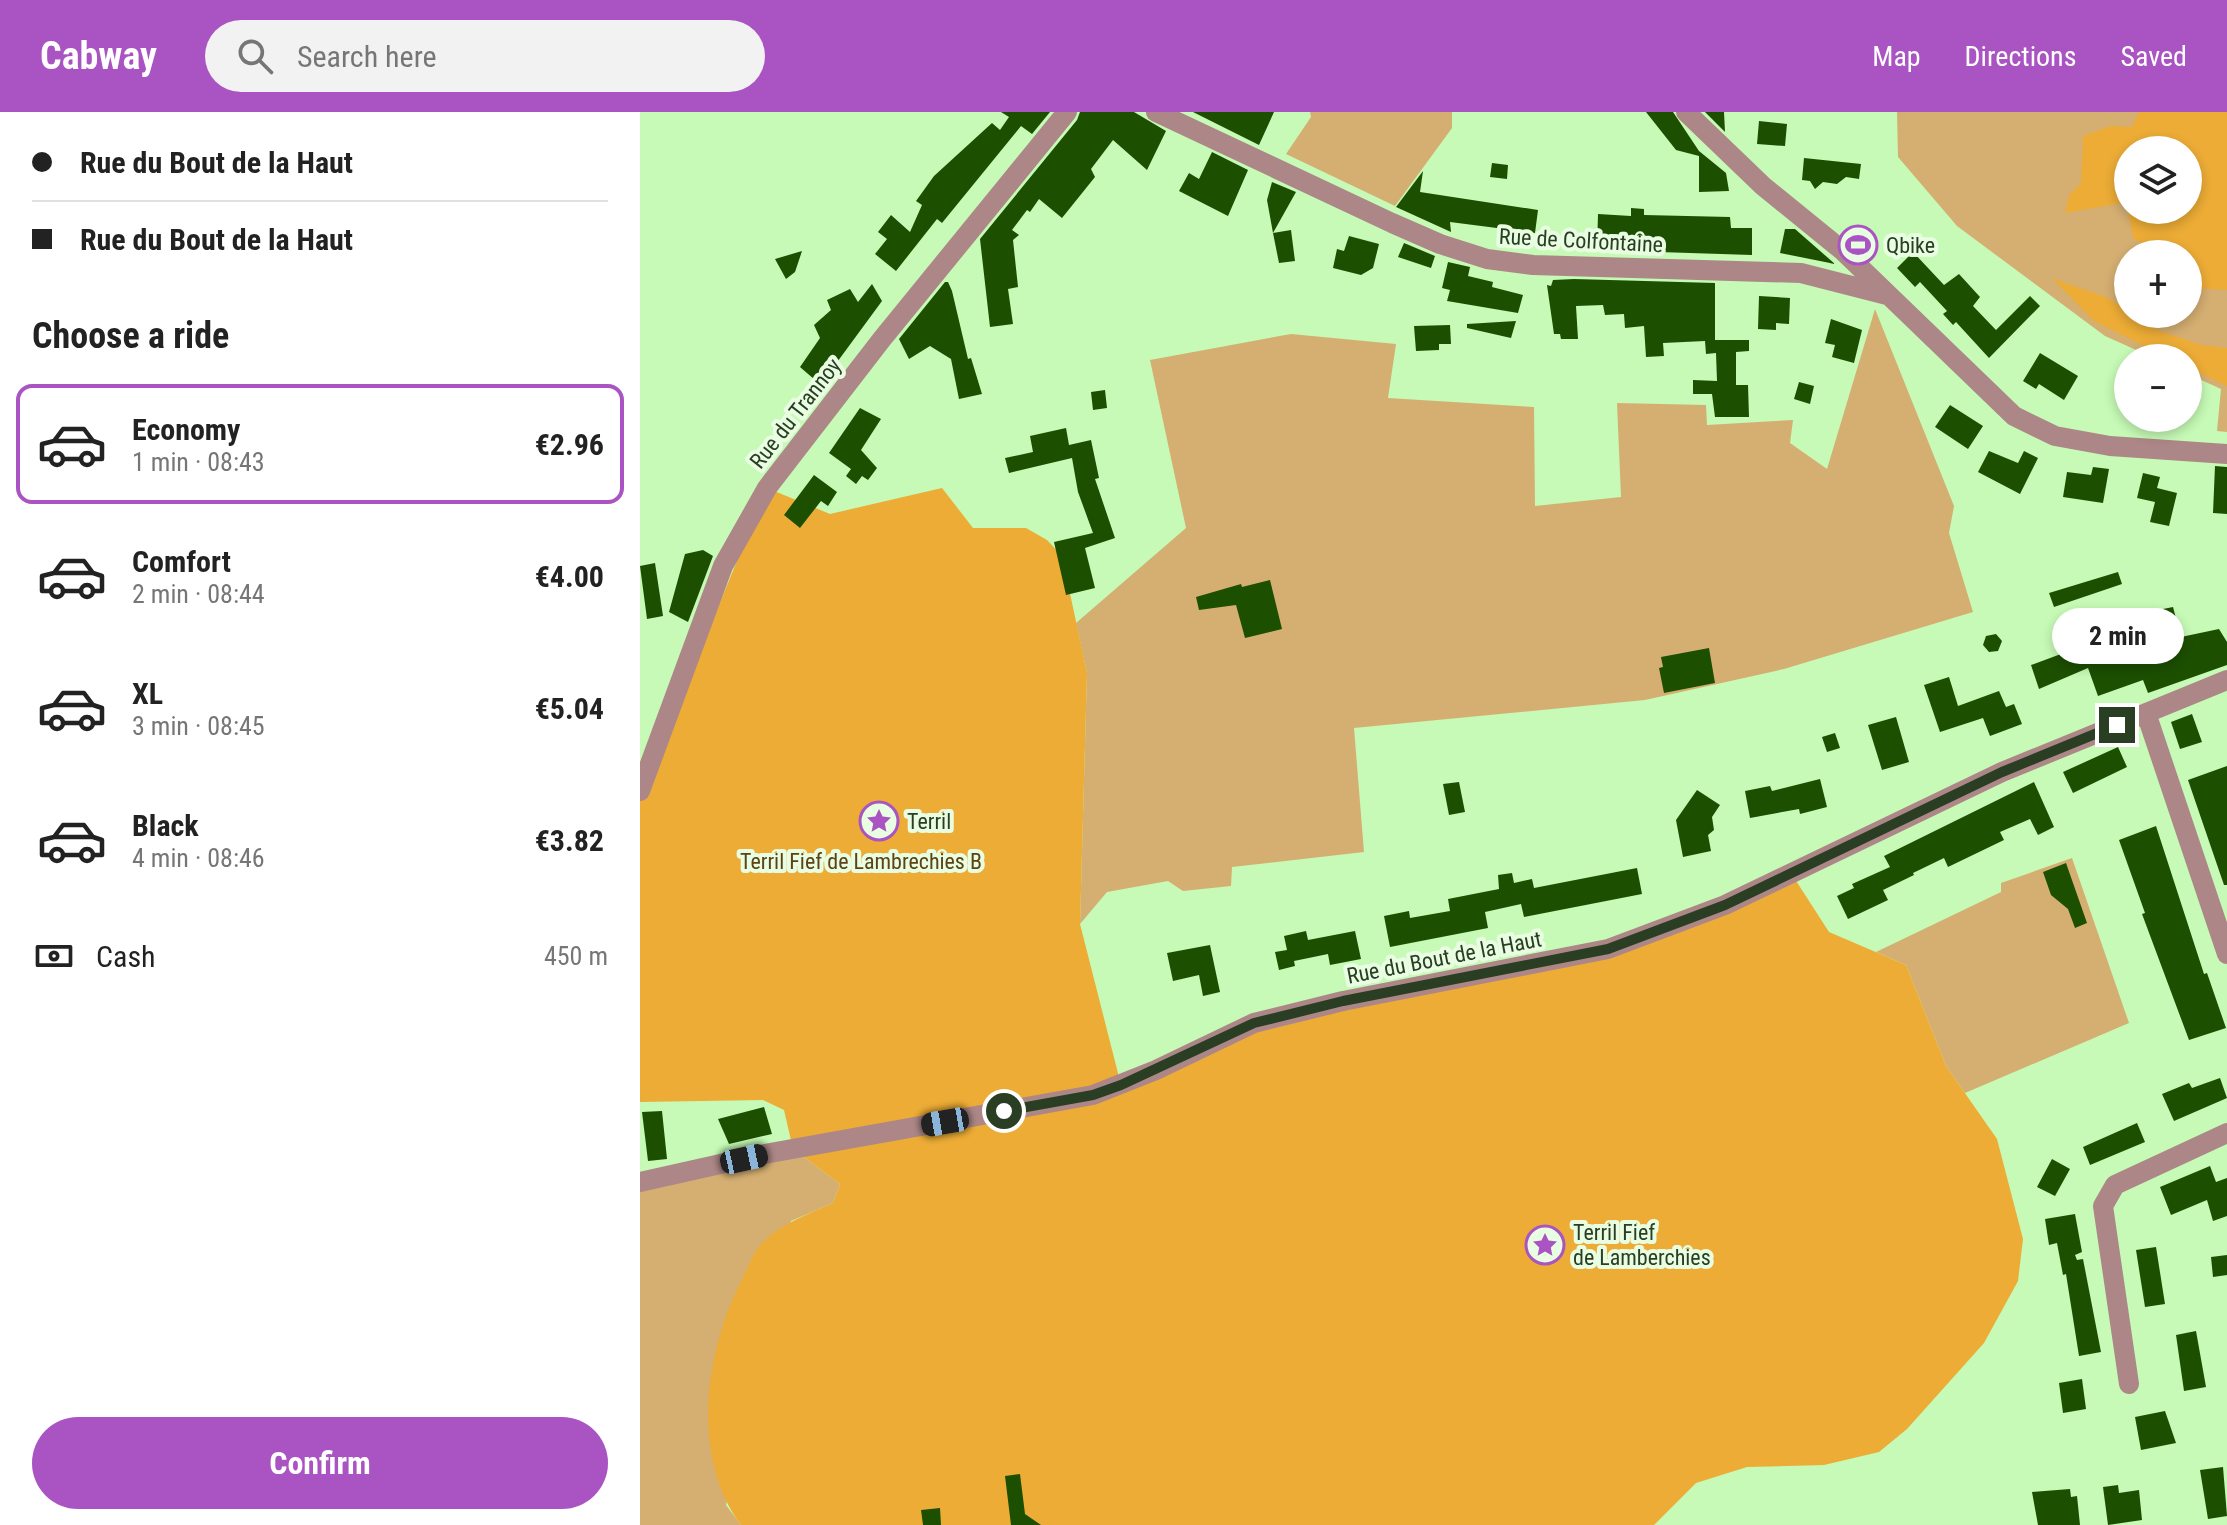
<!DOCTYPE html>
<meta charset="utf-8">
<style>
body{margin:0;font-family:"Roboto Condensed",sans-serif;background:#f2f2f2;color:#222;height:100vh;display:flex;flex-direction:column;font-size:30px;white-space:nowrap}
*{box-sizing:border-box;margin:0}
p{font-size:26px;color:#767676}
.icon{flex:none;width:44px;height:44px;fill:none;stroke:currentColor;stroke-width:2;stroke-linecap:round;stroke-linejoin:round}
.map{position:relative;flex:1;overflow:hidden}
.details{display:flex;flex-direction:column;background:#fff;width:640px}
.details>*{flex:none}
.top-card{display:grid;align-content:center;height:176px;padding:0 32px;background:#fff}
.tools{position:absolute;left:1474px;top:24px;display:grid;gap:16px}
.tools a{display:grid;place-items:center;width:88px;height:88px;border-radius:50%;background:#fff;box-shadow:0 4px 12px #0003;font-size:40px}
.end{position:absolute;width:36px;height:36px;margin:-18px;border:10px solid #2a3e23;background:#fff;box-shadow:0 0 0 4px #fff}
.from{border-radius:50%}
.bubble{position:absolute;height:56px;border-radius:28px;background:#fff;box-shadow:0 4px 12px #0003;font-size:26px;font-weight:700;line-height:56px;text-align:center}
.car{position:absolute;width:24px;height:48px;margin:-24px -12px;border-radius:10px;box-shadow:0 0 6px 2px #0007;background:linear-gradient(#222 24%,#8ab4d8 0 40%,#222 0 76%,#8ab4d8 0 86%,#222 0)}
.top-card b{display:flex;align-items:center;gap:28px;height:76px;font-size:30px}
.top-card b+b{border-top:2px solid #e0e0e0}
.top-card i{width:20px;height:20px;background:#222}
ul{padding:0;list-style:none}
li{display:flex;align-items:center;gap:24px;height:120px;margin:0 16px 12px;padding:0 16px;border:4px solid transparent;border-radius:16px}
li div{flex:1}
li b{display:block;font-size:30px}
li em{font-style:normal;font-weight:700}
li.selected{border-color:#a954c2}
li>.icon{width:72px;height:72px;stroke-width:1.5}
h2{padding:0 32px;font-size:36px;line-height:96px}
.pay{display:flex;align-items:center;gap:20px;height:88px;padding:0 32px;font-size:30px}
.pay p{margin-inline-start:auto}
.primary-button{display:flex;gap:16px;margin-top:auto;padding:16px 32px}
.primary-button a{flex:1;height:92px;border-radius:48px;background:#a954c2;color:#fff;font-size:32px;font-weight:700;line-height:92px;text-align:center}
header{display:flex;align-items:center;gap:48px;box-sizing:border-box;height:112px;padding:0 40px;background:#a954c2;color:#fff}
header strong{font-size:38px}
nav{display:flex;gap:44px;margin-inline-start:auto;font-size:28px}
.search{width:560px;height:72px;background:#f2f2f2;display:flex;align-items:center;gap:20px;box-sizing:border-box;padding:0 28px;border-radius:44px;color:#767676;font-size:30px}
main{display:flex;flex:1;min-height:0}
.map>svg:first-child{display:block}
.green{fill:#d5af72;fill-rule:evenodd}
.forest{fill:#ecac36}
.building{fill:#1c4f00}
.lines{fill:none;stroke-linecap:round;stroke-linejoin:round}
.minor{stroke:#ad8787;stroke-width:20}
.route{stroke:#2a3e23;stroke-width:10}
.labels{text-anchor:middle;stroke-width:8;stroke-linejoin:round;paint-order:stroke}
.street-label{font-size:22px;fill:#2a3e23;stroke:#e8fde2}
.poi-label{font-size:22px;fill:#2a3e23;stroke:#e8fde2;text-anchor:start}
.park-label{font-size:22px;fill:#5c4214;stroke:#e8fde2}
</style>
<header>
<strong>Cabway</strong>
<div class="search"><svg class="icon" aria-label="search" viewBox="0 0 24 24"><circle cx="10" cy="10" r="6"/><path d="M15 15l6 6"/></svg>Search here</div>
<nav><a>Map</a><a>Directions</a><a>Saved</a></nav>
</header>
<main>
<section class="details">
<div class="top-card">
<b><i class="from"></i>Rue du Bout de la Haut</b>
<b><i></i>Rue du Bout de la Haut</b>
</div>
<h2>Choose a ride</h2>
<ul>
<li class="selected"><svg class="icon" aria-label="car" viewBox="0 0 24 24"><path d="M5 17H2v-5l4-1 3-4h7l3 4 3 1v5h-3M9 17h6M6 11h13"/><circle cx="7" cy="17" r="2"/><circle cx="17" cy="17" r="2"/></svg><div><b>Economy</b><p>1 min · 08:43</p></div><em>€2.96</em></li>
<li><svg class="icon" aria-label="car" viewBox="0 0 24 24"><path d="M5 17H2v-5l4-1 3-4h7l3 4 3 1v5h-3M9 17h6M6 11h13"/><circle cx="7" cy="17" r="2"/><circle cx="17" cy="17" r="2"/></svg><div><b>Comfort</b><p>2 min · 08:44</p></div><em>€4.00</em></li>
<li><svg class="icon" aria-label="car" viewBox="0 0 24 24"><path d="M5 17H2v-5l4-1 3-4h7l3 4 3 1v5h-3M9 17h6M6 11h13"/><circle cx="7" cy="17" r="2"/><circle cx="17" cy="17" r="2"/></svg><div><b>XL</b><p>3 min · 08:45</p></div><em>€5.04</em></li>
<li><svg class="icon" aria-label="car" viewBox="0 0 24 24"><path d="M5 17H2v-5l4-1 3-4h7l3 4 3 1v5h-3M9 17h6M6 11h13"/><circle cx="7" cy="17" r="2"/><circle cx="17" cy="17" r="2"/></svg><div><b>Black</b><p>4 min · 08:46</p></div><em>€3.82</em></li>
</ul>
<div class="pay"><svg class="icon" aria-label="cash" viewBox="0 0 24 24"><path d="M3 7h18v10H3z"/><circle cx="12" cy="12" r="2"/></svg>Cash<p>450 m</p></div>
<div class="primary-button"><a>Confirm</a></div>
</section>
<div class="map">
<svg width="1587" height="1413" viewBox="0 0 1587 1413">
<rect width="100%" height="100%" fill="#c6fab6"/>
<path class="green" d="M670,0H812V16L755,94L646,42L671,5Z
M1257,0H1587V320L1577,319L1581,277L1548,262V246H1514L1465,224L1317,114L1258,45ZM1488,38H1548V98H1488ZM1488,142H1548V202H1488Z
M1235,197L1314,394L1309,421L1333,500L1144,557L1005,588L714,616L724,740L592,755L591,774L543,779L528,769L467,780L440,812L447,561L436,511L546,416L510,248L651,222L756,232L748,286L894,295L895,394L981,385L977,291L1066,293L1067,313L1153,308L1150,331L1187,357Z
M1432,746L1489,911L1325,981L1306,954L1266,853L1236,840L1361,780V771Z
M153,1037L200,1072L193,1091L151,1109L86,1393L101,1413H0V1070Z"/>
<path class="forest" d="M1499,0H1587V178L1548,176V142H1520L1493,126L1488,98H1548V38H1488V90L1425,101L1429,83L1441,71L1443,24L1471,14L1492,15Z
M1412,166L1468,186L1520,219L1561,233L1587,236V274L1548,255V246H1529L1454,209Z
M127,376L190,402L302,376L333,416H386L407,428L422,444L447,561L440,812L481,973L614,911L968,837L1151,761L1189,820L1266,853L1306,954L1357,1027L1383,1127L1378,1169L1344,1231L1267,1317L1239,1340L1184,1353L1107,1355L1056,1371L1014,1413H101C50,1345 65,1239 102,1167C108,1156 114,1138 123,1130C143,1111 168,1102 193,1091L200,1072L153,1037L144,998L123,988L0,990V685Z"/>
<path class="building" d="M361,0H410L392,22L381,14L302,111L297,107L256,159L235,142L247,127L238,120L251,103L270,120L282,93L276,89L294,64L352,11L360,18L369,5Z
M440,0H494L526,19L507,58L473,28L451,57L455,65L422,106L399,87L390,100L387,98L372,118L379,123L373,128L378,175L368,177L373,212L350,215L340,127L437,8Z
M553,0H634L619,33Z
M1006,0H1033L1059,39L1086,61L1089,79L1059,80V44L1036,38Z
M1065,0H1084L1085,20Z
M1119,9L1147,12L1145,34L1117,32Z
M572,40L608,58L588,104L539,79L549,61L559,67Z
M1164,46L1221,52L1219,67L1206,65L1197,72L1183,70L1175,77L1170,69L1162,68Z
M852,51L868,53L867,67L850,65Z
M783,59L780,80L898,98L895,121L810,110L811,120L756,95Z
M632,70L656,80L633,121L627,88Z
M991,96L1004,97V103L1090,105L1091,116H1112V143L957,138L958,102L991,104Z
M1145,117H1155L1195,152L1140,141Z
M651,118L655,149L639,151L633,121Z
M709,124L739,132L733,156L721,163L693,156L697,137L704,139Z
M764,131L795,144L791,156L758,145Z
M162,139L155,160L146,167L135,147Z
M1273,140L1304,173L1319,162L1340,185L1333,194L1356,218L1390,184L1400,194L1349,246L1316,210L1313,213L1303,202L1307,199L1280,170L1275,175L1257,156Z
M808,150L830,155L828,164L853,170L852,175L883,183L878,201L807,189L810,178L802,176Z
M934,167L1075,171V228H1109V239L1096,240V273H1108L1109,305H1075L1072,282H1053V268L1077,269L1076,241L1066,242L1065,229L1023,231L1024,244L1006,245L1004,214L985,216L984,202L965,203L963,193L936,194L938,227H921L920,222H914L907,173L911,174L913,168Z
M305,170H308L312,179L328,247L331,246L342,282L319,287L311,247L290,234L269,247L259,227Z
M232,172L242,189L195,253L202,257L183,283L171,274L175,268L160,255L180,226L174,213L191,198L187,188L210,177L218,190Z
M1119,184L1150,186L1149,212L1136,211V218L1118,217Z
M1191,207L1222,218L1214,251L1192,245L1195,233L1185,231Z
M876,209L871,226L827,216V212Z
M810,213L811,232H799V238L776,239L774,214Z
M1400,241L1438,264L1424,288L1399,272L1396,277L1383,269Z
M1159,270L1174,274L1170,292L1154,287Z
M465,278L467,296L453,298L451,280Z
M1310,293L1343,314L1328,337L1295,315Z
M220,296L241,307L221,338L237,356L228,368L222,364L216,372L206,364L211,357L189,341Z
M426,316L429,333L451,328L459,366L455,367L475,426L445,436L455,476L426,483L414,430L453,421L438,380L432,346L369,361L365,346L393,340L390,324Z
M1349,339L1378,351L1384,339L1398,346L1380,382L1338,360Z
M1575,354L1587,355V402L1573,401Z
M1453,355L1469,357L1463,391L1423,385L1427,360L1451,363Z
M1503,361L1520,365L1517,376L1537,381L1529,414L1510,410L1515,390L1497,386Z
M174,363L197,380L188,394L181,389L160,416L144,403Z
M63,438L73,444L48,510L29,500L45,442Z
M15,451L23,504L7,507L0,454Z
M1478,460L1482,472L1414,495L1409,481Z
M630,468L642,517L605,526L596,493L559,498L556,485L601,472L602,475Z
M1533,495L1541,525L1579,517L1587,530V553L1508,581L1503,568L1458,584L1448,556L1399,577L1391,553L1437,536L1435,528L1447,524L1453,541L1480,531L1486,548L1518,536L1513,499Z
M1356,522L1362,529L1358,539L1349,540L1343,533L1346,524Z
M1069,536L1075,571L1024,581L1019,556L1023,555L1021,545Z
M1309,565L1318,594L1359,579L1366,595L1374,592L1382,612L1350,624L1343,606L1300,620L1284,573Z
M1552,602L1562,630L1540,637L1531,610Z
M1256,605L1269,650L1242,658L1228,613Z
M1195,621L1200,636L1187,640L1182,625Z
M1478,635L1487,655L1433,681L1423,660Z
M1587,654V773H1584L1548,668Z
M1180,667L1187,695L1160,702L1159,697L1110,706L1105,679L1130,674L1132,679Z
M819,670L825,700L809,703L803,672Z
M1394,670L1414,715L1398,723L1390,707L1360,720L1364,728L1308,755L1304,746L1273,761L1274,763L1243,778L1248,788L1208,807L1197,784L1214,776L1212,772L1250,755L1244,744Z
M1057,678L1080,693L1072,705L1074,718L1068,723L1071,739L1043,745L1036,708Z
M1516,714L1564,862L1567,861L1586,916L1549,928L1502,802L1505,801L1479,728Z
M1426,751L1447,811L1435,816L1428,797L1411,783L1403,760Z
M997,756L1002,782L884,805L881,792L845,800L848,816L750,835L744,804L769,799L770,806L810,799L808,787L859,777L858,763L872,761L874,771L892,767L894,776Z
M666,819L668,828L715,819L721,847L690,853L688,842L654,849L655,854L639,858L635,840L647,838L644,824Z
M570,833L580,880L563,884L559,863L533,869L527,841Z
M1580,966L1587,986L1534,1009L1522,982L1549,971L1552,976Z
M124,995L132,1022L89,1032L78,1007Z
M22,999L27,1047L8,1049L2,1000Z
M1497,1011L1505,1030L1450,1053L1443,1035Z
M1412,1047L1430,1057L1415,1084L1397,1075Z
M1570,1054L1576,1070L1587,1066V1104L1573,1109L1567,1088L1531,1103L1520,1075Z
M1435,1102L1442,1140L1435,1143L1437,1148L1443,1147L1461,1240L1439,1244L1426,1162L1423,1163L1417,1131L1409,1133L1405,1107Z
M1516,1135L1525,1192L1505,1195L1496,1138Z
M1587,1143V1163L1573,1165L1571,1145Z
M1556,1219L1566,1275L1544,1279L1536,1223Z
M1442,1267L1446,1297L1423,1301L1419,1271Z
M1525,1299L1536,1331L1501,1338L1495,1305Z
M1583,1355L1587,1404L1568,1407L1560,1358Z
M380,1362L385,1402L401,1413H371L365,1364Z
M1478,1373L1479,1381L1499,1378L1502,1408L1468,1413L1463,1375Z
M1430,1377L1431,1385L1437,1384L1440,1413H1398L1392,1380Z
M300,1396L301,1413H283L281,1398Z"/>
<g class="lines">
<path class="minor" d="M516,0L752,111L800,132L847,147L893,153L1161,161L1247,183
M1046,0L1123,74L1203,139L1374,304L1415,324L1470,334L1587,342
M1506,601L1587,842
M0,679L83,454L127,376L242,227L427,0
M0,1070L130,1041L453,983L516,958L614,911L703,889L968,837L1085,793L1362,660L1587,568
M1489,1272L1463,1094L1475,1073L1587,1021"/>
</g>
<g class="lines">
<path class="route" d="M364,999L453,983L481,973L614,911L703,889L968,837L1085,793L1362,660L1477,613"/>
</g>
<defs>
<symbol id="stadium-ring" viewBox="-11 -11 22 22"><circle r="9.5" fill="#e8fde2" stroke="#a954c2" stroke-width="1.5"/><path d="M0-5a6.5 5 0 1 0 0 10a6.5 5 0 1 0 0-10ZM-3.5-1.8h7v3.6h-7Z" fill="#a954c2"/></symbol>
<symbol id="sight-ring" viewBox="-11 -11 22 22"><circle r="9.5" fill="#e8fde2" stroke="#a954c2" stroke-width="1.5"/><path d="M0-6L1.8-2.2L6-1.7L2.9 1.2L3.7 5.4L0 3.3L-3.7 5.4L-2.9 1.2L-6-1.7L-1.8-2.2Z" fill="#a954c2"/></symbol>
</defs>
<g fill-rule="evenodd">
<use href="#stadium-ring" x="1196" y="111" width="44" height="44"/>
<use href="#sight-ring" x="217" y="687" width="44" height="44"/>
<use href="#sight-ring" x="883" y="1111" width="44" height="44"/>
</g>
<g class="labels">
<g class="street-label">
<text transform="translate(941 128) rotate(3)" y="8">Rue de Colfontaine</text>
<text transform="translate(155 301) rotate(-52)" y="8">Rue du Trannoy</text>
<text transform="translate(804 845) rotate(-11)" y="8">Rue du Bout de la Haut</text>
</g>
<g class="poi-label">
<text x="1246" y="141">Qbike</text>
<text x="267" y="717">Terril</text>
<text x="933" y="1128">Terril Fief<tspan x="933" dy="25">de Lamberchies</tspan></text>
</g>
<g class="park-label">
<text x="221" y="757">Terril Fief de Lambrechies B</text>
</g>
</g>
</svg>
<div class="tools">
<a><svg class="icon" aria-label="layers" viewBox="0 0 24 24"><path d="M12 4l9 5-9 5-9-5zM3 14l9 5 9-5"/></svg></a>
<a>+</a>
<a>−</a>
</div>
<i class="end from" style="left:364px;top:999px"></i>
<i class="end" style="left:1477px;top:613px"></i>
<div class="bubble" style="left:1412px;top:496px;width:132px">2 min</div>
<i class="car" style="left:305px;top:1010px;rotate:260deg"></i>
<i class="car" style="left:104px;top:1047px;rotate:78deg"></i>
</div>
</main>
